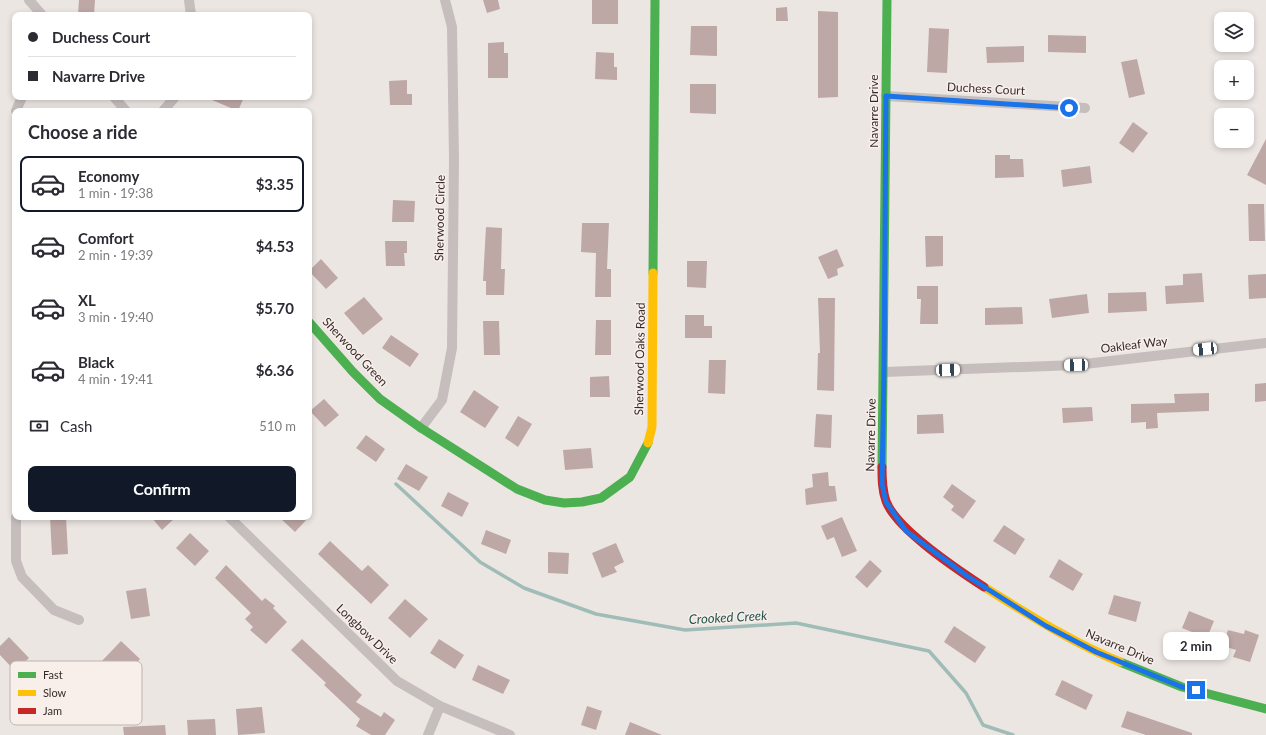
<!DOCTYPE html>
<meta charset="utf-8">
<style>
body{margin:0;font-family:Lato,sans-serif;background:#f2f2f3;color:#2b2b33;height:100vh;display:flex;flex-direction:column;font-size:15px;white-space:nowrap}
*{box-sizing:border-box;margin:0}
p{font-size:13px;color:#7c7c81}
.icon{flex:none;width:22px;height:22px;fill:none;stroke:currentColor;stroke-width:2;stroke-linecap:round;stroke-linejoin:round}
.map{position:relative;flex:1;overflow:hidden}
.sheet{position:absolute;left:12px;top:108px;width:300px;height:412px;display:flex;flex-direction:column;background:#fff;border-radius:8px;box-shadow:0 2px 6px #0003}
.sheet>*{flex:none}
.hud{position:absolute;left:12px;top:12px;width:300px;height:88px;border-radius:8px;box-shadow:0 2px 6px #0003;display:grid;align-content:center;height:88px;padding:0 16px;background:#fff}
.tools{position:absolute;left:1214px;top:12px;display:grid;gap:8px}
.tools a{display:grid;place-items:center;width:40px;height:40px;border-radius:8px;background:#fff;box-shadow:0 2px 6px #0003;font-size:20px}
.end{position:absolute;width:18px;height:18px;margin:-9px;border:5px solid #1a73e8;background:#fff;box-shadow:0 0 0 2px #fff}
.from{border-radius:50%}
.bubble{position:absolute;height:28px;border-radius:8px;background:#fff;box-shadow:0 2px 6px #0003;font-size:13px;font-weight:700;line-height:28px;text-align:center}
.car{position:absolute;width:12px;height:24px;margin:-12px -6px;border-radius:5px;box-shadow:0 0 3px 1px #0007;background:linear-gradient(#fff 24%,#345 0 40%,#fff 0 76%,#345 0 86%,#fff 0)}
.hud b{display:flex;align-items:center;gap:14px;height:38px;font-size:15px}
.hud b+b{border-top:1px solid #e1e1e2}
.hud i{width:10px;height:10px;background:#2b2b33}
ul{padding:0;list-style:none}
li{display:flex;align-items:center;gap:12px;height:56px;margin:0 8px 6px;padding:0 8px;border:2px solid transparent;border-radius:8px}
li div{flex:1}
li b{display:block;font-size:15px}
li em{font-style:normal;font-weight:700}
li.current{border-color:#111827}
li>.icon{width:36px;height:36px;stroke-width:1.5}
h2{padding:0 16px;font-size:18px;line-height:48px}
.pay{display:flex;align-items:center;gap:10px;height:44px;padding:0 16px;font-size:15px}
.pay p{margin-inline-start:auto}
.button{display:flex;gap:8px;margin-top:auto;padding:8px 16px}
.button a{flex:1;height:46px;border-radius:8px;background:#111827;color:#fff;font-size:16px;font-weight:700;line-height:46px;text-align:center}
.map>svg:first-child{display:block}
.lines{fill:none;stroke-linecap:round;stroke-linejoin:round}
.stream{stroke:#a0bcb7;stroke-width:3.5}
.building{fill:#bea8a6}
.street{stroke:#c5bebc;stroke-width:10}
.fast{stroke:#4caf50;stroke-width:9}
.slow{stroke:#ffc107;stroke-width:9}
.jam{stroke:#c62828;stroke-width:9}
.route{stroke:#1a73e8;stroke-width:5}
.labels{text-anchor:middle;stroke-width:3;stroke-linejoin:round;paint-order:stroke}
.street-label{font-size:12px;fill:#362b2a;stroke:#f8efeb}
.water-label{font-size:13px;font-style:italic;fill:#23534d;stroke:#f8efeb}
.key{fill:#f8efeb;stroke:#beb4b1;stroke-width:1}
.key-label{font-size:11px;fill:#362b2a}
</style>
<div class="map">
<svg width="1266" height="735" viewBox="0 0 1266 735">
<rect width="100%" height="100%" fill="#ece6e3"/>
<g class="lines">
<path class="stream" d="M396,484L480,562L524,588L596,614L685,630L796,623L929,651L966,693L983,725L1013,735"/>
</g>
<path class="building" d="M79,0H95L94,15L78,14Z
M483,0H498L500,9L487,13Z
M592,0H618V24H592Z
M787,7L788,21H776V8Z
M818,11L838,12V97L818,98Z
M691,26H717V56L690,55Z
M929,28L949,29L947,73L927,72Z
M1048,35L1086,36V53L1048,52Z
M504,42V53H508V78H488V43Z
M1024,46V62L987,63L986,47Z
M596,52L614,53V67H617V80L595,79Z
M1137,59L1145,94L1129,98L1121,62Z
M407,80V94H412V105H390L389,81Z
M690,84H716V114L690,113Z
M205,97H244L238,111Z
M1133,122L1148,133L1133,153L1119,143Z
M1266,139V185L1247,175Z
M995,155H1010V159H1023L1024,177L995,178Z
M1090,166L1092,183L1063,187L1061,170Z
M393,200L415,201L414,222H392Z
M1248,204H1264L1265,241H1249Z
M582,223H609L607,269H611V297H595L596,253L581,252Z
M486,227L502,228L501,269H505L504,295H486V281H483Z
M925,236H943V266L926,267Z
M385,241H407V253H404L405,266H386Z
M837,249L844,266L837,269L838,275L828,279L818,257Z
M321,259L338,278L326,289L309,271Z
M687,261H707L706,288L687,287Z
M1202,273L1204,302L1166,304L1165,286L1183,285V274Z
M1266,274V298L1249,299L1248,275Z
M917,286H938V324H920L921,299H917Z
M1146,292L1147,311L1108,313V293Z
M1087,294L1089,313L1052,318L1049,299Z
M364,297L383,319L363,335L344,313Z
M818,298H835L834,391L817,390L818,353H820Z
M1022,307L1023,324L985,325V308Z
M685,315H704V326H712V338H685Z
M596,320H611V355H595Z
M483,321H499L500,355H484Z
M391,335L419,354L410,367L382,348Z
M709,360H726L725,394L708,393Z
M609,376L610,397H590V377Z
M1266,383V401L1255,402V384Z
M474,390L499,407L485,428L460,412Z
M1209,393V411L1157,413L1158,428L1146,429V422L1131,423V404L1175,403L1174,394Z
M324,399L339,415L325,427L310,411Z
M1092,407L1093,421L1063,423L1062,408Z
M816,414L832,415L831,448L814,447Z
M943,414L944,433L917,434V415Z
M518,416L532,424L518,447L505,438Z
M366,435L385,449L376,462L356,448Z
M591,448L593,468L565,470L563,450Z
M406,464L428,477L419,491L397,479Z
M828,472L829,486H835L837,501L806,505L805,489L813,487L812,474Z
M952,484L976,501L963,519L951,510L954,506L943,497Z
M448,492L469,503L462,517L441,506Z
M50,517H66L68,554L52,555Z
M151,517H176L162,530Z
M279,517H309L295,532Z
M842,517L857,551L842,557L834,537L827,540L821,526Z
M1004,525L1025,539L1015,555L993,541Z
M486,530L511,540L506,554L481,544Z
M190,533L209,551L195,566L176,548Z
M330,541L362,571L368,565L389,585L371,604L318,554Z
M616,543L624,562L614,567L617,572L602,578L592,553Z
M548,552L569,553L568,574L548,573Z
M1059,559L1083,574L1073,591L1049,577Z
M870,560L882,571L867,588L855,577Z
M226,565L262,601L265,598L275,606L273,608L287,622L266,644L250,630L253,627L245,619L251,613L215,578Z
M146,588L150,616L131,619L126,591Z
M1114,595L1141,602L1136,622L1108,614Z
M405,599L428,619L410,638L388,618Z
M1189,611L1214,621L1207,638L1182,628Z
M954,626L986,647L975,663L944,642Z
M1228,630L1244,634L1245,630L1259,635L1250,662L1233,657L1236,650L1223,646Z
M9,637L29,658L15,671L0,655V646Z
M302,639L362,695L356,702L381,717L384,712L395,720L385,735H371L356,726L360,719L324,685L326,683L291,650Z
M439,639L464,655L455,669L430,653Z
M121,641L140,659L120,681L100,663Z
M478,665L510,680L503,694L472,680Z
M1062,680L1093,695L1086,710L1055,695Z
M587,706L602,711L596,730L581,725Z
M262,707L265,733L238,735L236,709Z
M1127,711L1192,733V735H1146L1121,727Z
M215,719L216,735H188L187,720Z
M630,722L662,735H625Z
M165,725L166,735H124L123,727Z"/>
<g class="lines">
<path class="street" d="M29,0L42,15
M189,0L191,15
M886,96L1085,108
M114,97L126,111
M16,111L22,97
M163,111L175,97
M884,372L1076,365L1266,343
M421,428L442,400L452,348L454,160L452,27L445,0
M16,517V561L22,577L54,610L79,620
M229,517L397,681L440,706L510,735
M428,735L440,706"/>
<path class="fast" d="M653,273L655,0
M309,322L353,372L380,399L421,428L517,489L545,500L564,503L582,502L601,498L630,477L648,443
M882,467L887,0
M1120,662L1182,687L1266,709"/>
<path class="slow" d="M648,443L652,427L653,273
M984,587C1028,614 1071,642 1120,662"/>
<path class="jam" d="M882,467C882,479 882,490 886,501C896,529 958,570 984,587"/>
</g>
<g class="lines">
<path class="route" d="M1069,108L886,96L884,372L882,484L886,502L906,531L967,576L1046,626L1096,652L1182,687L1196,690"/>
</g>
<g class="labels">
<g class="street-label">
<text transform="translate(986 89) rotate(3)" y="4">Duchess Court</text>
<text transform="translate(874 111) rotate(-90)" y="4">Navarre Drive</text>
<text transform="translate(440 218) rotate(-89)" y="4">Sherwood Circle</text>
<text transform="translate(1134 345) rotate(-7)" y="4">Oakleaf Way</text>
<text transform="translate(355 352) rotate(47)" y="4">Sherwood Green</text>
<text transform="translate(640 359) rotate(-89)" y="4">Sherwood Oaks Road</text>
<text transform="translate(871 435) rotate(-89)" y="4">Navarre Drive</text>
<text transform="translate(367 634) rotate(44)" y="4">Longbow Drive</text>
<text transform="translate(1120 647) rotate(23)" y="4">Navarre Drive</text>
</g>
<g class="water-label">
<text transform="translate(728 617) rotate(-3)" y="5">Crooked Creek</text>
</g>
</g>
<rect x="10" y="661" width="132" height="64" rx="6" class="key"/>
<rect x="18" y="672" width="18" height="6" fill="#4caf50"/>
<rect x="18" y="690" width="18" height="6" fill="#ffc107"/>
<rect x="18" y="708" width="18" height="6" fill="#c62828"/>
<g class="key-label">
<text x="43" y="679">Fast</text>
<text x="43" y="697">Slow</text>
<text x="43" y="715">Jam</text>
</g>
</svg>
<div class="tools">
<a><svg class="icon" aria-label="layers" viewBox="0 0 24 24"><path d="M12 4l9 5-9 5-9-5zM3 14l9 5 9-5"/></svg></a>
<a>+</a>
<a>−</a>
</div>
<i class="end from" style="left:1069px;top:108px"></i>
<i class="end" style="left:1196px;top:690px"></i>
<div class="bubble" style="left:1163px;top:632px;width:66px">2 min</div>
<i class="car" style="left:1205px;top:349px;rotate:264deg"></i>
<i class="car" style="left:1076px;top:365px;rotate:268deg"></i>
<i class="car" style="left:948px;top:370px;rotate:88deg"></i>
<div class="hud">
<b><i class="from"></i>Duchess Court</b>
<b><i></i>Navarre Drive</b>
</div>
<section class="sheet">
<h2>Choose a ride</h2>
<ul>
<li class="current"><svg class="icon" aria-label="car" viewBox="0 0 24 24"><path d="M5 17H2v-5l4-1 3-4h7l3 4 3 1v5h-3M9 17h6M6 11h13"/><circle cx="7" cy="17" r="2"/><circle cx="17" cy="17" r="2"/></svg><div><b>Economy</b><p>1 min · 19:38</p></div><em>$3.35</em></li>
<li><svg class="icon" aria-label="car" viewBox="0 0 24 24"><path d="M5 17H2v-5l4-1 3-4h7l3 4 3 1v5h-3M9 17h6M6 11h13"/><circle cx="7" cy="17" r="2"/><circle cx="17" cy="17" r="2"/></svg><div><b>Comfort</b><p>2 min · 19:39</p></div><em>$4.53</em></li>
<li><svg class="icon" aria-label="car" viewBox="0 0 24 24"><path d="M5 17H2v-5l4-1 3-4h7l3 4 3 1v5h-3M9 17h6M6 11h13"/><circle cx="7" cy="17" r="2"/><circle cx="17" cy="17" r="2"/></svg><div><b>XL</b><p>3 min · 19:40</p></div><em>$5.70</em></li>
<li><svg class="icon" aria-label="car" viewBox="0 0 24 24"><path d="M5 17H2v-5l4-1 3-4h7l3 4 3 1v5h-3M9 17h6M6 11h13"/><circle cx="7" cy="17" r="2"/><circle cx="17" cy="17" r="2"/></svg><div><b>Black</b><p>4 min · 19:41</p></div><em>$6.36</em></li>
</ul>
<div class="pay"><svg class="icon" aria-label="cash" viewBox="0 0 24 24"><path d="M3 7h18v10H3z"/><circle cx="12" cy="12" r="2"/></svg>Cash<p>510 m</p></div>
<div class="button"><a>Confirm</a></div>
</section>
</div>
